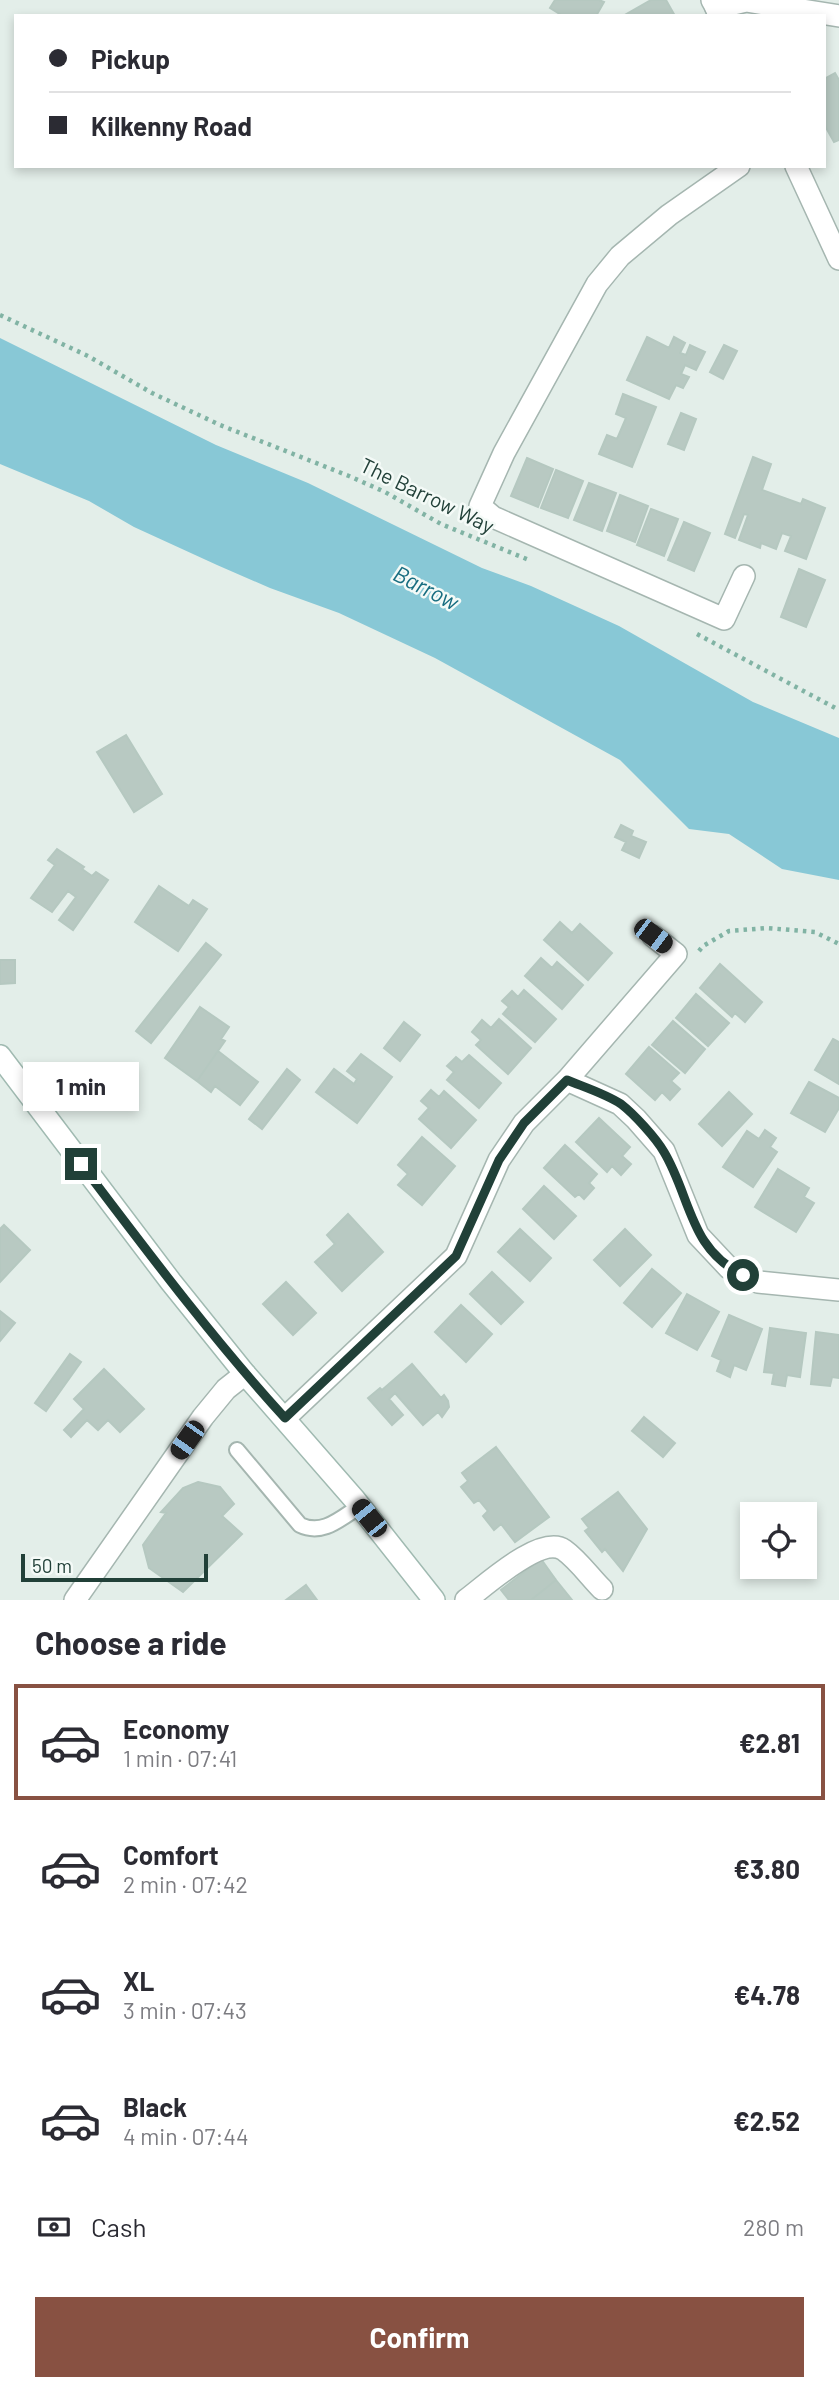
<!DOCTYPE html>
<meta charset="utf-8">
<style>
body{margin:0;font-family:Barlow,sans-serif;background:#f7f7f7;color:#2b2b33;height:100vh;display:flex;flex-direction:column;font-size:26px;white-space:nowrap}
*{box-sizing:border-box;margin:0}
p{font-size:23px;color:#7c7c81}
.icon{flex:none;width:38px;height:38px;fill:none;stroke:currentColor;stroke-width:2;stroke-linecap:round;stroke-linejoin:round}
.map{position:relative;height:1600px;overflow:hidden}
.sheet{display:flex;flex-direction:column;background:#fff;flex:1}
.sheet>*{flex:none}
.hud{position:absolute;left:14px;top:14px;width:812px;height:154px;border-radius:0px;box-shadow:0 4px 10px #0003;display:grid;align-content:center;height:154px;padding:0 35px;background:#fff}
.fabs{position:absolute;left:740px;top:1502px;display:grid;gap:14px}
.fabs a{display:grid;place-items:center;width:77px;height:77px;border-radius:0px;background:#fff;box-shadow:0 4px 10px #0003;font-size:35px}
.scale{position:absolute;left:21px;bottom:18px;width:187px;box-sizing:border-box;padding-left:7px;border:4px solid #214038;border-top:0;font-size:19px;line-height:24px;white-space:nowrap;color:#214038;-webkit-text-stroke:5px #f4faf7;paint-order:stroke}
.end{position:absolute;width:32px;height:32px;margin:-16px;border:9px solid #214038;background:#fff;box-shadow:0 0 0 4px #fff}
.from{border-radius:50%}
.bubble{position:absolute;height:49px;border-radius:0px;background:#fff;box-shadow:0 4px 10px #0003;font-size:23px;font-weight:700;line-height:49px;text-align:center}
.car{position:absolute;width:21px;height:42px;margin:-21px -10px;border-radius:9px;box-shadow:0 0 5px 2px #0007;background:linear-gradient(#222 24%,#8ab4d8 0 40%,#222 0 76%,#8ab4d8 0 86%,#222 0)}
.hud b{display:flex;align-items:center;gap:24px;height:66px;font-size:26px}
.hud b+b{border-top:2px solid #e1e1e2}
.hud i{width:18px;height:18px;background:#2b2b33}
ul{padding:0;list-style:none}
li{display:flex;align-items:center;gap:21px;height:116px;margin:0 14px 10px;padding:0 21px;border:4px solid transparent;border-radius:0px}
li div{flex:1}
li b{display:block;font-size:26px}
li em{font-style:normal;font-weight:700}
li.active{border-color:#885142}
li>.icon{width:63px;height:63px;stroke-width:1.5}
h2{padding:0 35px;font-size:32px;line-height:84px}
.pay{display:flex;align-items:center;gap:18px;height:77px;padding:0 35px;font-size:26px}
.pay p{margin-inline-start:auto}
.action{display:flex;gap:14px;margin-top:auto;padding:14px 35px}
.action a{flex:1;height:80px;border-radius:0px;background:#885142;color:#fff;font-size:28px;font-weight:700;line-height:80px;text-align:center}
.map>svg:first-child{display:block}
.water{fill:#88c8d6}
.building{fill:#b8c9c2;stroke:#b5c8c0;stroke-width:2}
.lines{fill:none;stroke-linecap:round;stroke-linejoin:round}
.service-casing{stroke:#a5b6b0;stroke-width:18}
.minor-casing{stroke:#a5b6b0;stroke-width:24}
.tertiary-casing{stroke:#a5b6b0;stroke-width:24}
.secondary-casing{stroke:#a0bab1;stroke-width:24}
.path{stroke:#81b3a4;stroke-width:4.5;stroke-dasharray:3.5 5;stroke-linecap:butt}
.service{stroke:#fff;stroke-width:14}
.minor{stroke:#fff;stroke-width:21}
.tertiary{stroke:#fff;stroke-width:21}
.secondary{stroke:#fff;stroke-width:21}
.route{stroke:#214038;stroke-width:9}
.labels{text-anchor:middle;stroke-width:5;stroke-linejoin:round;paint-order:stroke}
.street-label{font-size:21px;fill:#214038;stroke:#f4faf7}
.water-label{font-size:23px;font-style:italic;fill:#176d80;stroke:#f4faf7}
</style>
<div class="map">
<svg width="839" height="1600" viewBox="0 0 839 1600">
<rect width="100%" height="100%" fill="#e3eee9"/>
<path class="water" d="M0,338L216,445L308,483L482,568L531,586L619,626L753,702L839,738V880L782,869L729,834L689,829L620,760L435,658L339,613L270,588L217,565L134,527L89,501L0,464Z"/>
<path class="building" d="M555,0H599L604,2L596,16H563L550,8Z
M651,0H666L675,16H623Z
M835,73L839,80V140L834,142L824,124V79Z
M647,337L669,348L674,337L685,343L680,353L686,355L690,345L705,352L696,370L685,365L681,374L689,377L683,388L676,385L669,399L627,380Z
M724,345L737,351L723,379L710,372Z
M623,394L656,407L632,467L599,454L607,435L617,439L626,418L616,414Z
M681,413L696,419L684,450L668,444Z
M753,457L771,464L762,490L801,504L803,499L825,508L806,559L785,551L791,536L782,533L776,549L761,543L760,548L739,540L748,515L744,514L735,538L725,534Z
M527,458L553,469L538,507L511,496Z
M556,470L583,481L568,518L541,508Z
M589,483L616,493L602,531L574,520Z
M620,495L648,506L635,542L607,531Z
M651,509L678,519L664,556L637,545Z
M684,522L710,533L694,571L668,560Z
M799,569L825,580L806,627L781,617Z
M126,735L162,794L134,812L97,752Z
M621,825L633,831L631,836L646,842L639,858L622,850L626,842L615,837Z
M57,849L84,867L82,869L92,876L96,872L108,880L73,930L59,920L76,897L68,891L52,912L31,898L55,865L48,860Z
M159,886L189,906L193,900L207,909L178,951L135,922Z
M560,922L572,933L580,924L612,953L588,980L544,940Z
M206,943L221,955L151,1043L136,1031Z
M541,958L552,968L557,962L583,985L562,1009L525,976Z
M0,960H15V983L0,984Z
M720,964L762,1002L745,1022L735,1013L732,1017L700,988Z
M524,990L556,1019L535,1042L503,1014L509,1007L502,1001L512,991L518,997Z
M696,994L729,1023L708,1046L676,1018Z
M200,1007L229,1027L221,1039L225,1041L197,1081L165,1058Z
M499,1019L531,1048L508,1074L476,1045L481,1040L472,1032L482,1020L491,1028Z
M673,1021L705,1049L685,1073L652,1045Z
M404,1022L420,1035L400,1061L384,1048Z
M833,1039L839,1042V1084L815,1070Z
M649,1047L679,1073L671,1081L680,1089L670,1100L662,1092L655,1100L626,1074Z
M218,1051L258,1082L240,1105L215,1086L211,1092L197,1081Z
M361,1054L392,1077L357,1123L316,1092L334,1069L354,1084L357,1079L347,1071Z
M469,1055L501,1083L479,1108L447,1080L454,1072L447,1066L456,1057L462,1062Z
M287,1069L300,1080L262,1129L249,1119Z
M809,1082L839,1098V1108L825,1132L791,1113Z
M431,1090L439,1097L444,1091L476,1120L451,1148L419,1119L429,1108L421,1101Z
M729,1092L752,1114L722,1146L699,1124Z
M599,1118L630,1147L622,1156L631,1164L621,1175L612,1166L607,1172L576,1142Z
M765,1130L776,1138L770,1147L777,1152L753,1187L723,1167L747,1131L759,1139Z
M422,1137L455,1166L422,1205L398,1185L408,1174L398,1165Z
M565,1145L597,1174L589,1183L594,1188L584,1199L579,1194L575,1197L544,1168Z
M778,1169L809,1188L804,1197L814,1203L796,1232L755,1207Z
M544,1186L576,1216L554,1239L523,1209Z
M348,1214L383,1252L342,1291L315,1262L335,1244L327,1235Z
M4,1225L30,1250L0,1282V1229Z
M520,1229L551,1258L530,1281L498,1252Z
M625,1229L651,1255L620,1286L594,1260Z
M652,1269L681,1293L652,1327L624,1303Z
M492,1272L523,1302L501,1324L470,1294Z
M286,1282L316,1313L293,1335L263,1304Z
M687,1294L719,1312L697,1350L666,1333Z
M461,1305L492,1334L466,1362L435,1332Z
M0,1311L15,1323L0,1341Z
M729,1315L762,1329L746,1370L734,1365L730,1377L717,1371L721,1360L712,1356Z
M770,1328L806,1333L800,1377L787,1375L785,1386L772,1384L774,1373L764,1372Z
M816,1332L839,1335V1378L832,1377L830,1386L811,1384Z
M70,1354L81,1362L46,1411L35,1403Z
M412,1364L441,1398L444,1395L448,1401L449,1407L442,1417L438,1412L423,1425L395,1393L389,1399L403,1415L392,1425L368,1398L380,1388L382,1390Z
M104,1369L144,1409L120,1432L108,1420L98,1430L87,1420L71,1437L64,1430L84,1409L74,1399Z
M644,1417L675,1443L663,1457L632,1431Z
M496,1447L549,1517L515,1542L501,1524L494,1530L483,1516L488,1511L479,1500L474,1503L461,1487L468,1481L462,1473Z
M198,1482L220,1487L234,1504L222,1516L242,1534L183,1592L149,1568L143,1545L166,1513L161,1512L183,1488Z
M618,1492L647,1529L623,1571L605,1549L602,1552L585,1531L589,1528L582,1519Z
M541,1559L556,1580L531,1600H509L501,1590Z
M556,1580L572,1600H531Z
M306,1585L317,1600H286Z"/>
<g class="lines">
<defs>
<path id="service" d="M237,1450L300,1525C323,1536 341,1518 360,1506"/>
<path id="minor" d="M716,8L746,1L839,16
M739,166L669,215L620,256L597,284L504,453L480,506L493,517L724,619L744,576
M567,1080L620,1104L636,1119L664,1151L698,1235L729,1268L758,1282L839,1290
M285,1418L456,1256L499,1160L524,1123L567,1080L676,954L653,936
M75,1600L203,1417L226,1389L245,1374
M466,1600C485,1586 541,1534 564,1550C578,1560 590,1577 602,1589"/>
<path id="tertiary" d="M712,0L721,16
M796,166L839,259"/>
<path id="secondary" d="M0,1056L171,1282L245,1374L355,1500L434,1600"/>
</defs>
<use href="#service" class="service-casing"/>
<use href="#minor" class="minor-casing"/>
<use href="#tertiary" class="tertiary-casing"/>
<use href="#secondary" class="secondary-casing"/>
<path class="path" d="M0,315L88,356L152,393L220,425L349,476L385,492L441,524L529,560
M697,634L839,710
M699,951L703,946L729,931L767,928L815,932L839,944"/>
<use href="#service" class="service"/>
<use href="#minor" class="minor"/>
<use href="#tertiary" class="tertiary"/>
<use href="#secondary" class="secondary"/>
</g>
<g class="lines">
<path class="route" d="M81,1164C147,1251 212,1338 285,1418L456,1256L499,1160L524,1123L567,1080C584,1087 606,1094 621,1104C634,1114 656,1138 664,1152C691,1197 689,1249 743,1275"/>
</g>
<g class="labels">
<g class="street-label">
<text transform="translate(427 496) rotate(26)" y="7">The Barrow Way</text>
</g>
<g class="water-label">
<text transform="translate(426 588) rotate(27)" y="8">Barrow</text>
</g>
</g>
</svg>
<div class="fabs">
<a><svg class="icon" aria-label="locate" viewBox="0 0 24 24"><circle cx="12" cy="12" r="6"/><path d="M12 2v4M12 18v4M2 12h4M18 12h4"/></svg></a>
</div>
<div class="scale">50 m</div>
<i class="end from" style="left:743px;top:1275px"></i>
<i class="end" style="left:81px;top:1164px"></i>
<div class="bubble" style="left:23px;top:1062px;width:116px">1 min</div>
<i class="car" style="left:653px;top:936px;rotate:127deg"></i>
<i class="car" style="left:187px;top:1440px;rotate:215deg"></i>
<i class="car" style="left:369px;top:1518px;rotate:321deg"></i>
<div class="hud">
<b><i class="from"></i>Pickup</b>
<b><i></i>Kilkenny Road</b>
</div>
</div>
<section class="sheet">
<h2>Choose a ride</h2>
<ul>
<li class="active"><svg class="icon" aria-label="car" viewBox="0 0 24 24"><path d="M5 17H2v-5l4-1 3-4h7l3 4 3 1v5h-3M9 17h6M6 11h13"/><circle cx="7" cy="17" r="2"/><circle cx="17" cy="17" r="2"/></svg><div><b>Economy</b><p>1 min · 07:41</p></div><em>€2.81</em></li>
<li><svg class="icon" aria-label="car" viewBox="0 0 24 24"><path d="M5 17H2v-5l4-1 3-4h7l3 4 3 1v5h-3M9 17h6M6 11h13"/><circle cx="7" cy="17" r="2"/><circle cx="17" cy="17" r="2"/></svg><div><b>Comfort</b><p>2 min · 07:42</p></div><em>€3.80</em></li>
<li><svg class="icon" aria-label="car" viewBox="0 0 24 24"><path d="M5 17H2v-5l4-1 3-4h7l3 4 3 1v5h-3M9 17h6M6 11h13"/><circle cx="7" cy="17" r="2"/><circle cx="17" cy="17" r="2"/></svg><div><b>XL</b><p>3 min · 07:43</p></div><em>€4.78</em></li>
<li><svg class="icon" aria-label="car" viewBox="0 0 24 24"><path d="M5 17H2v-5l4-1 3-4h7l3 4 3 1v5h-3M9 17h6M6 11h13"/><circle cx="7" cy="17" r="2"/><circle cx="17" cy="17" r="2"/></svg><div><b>Black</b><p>4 min · 07:44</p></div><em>€2.52</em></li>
</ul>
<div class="pay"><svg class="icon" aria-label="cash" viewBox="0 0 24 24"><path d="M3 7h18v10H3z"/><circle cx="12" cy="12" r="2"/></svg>Cash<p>280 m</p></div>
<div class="action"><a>Confirm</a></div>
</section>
